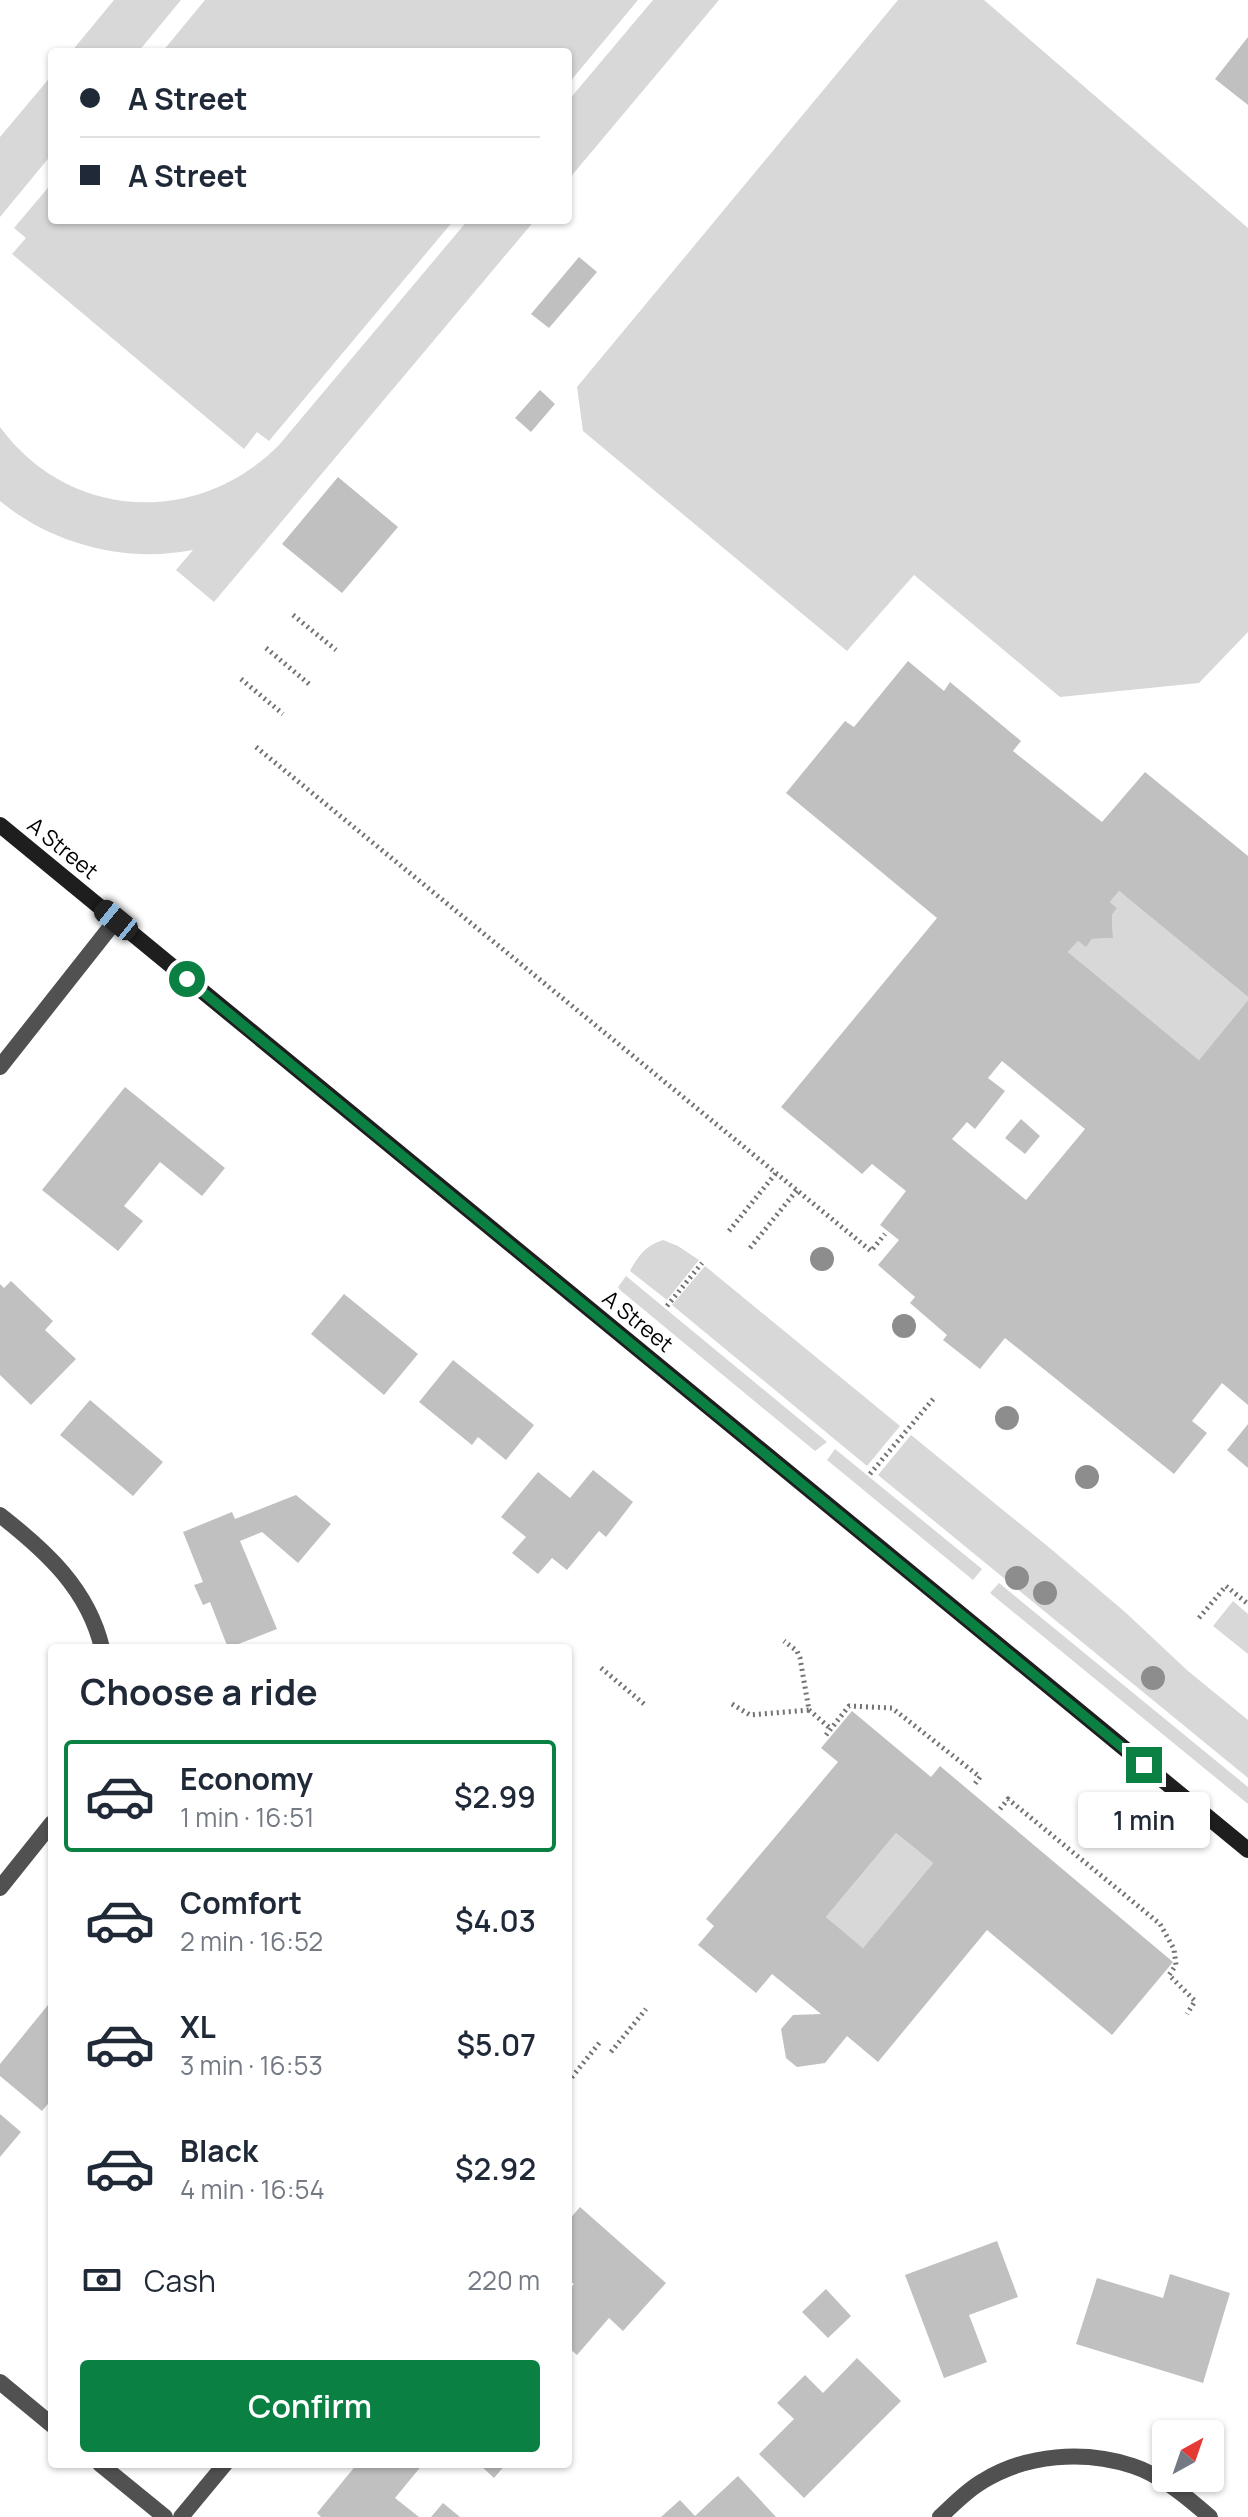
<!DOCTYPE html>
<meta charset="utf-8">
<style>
body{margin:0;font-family:Manrope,sans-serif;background:#f2f2f3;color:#1f2937;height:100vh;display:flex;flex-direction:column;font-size:30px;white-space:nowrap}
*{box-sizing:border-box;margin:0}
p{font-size:26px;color:#747a83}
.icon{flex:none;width:44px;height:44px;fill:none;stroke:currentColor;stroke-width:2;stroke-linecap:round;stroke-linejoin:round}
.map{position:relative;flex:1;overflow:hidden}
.side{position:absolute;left:48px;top:1644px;width:524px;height:824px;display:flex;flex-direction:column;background:#fff;border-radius:8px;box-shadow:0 2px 6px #0004}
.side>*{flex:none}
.hud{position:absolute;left:48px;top:48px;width:524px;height:176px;border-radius:8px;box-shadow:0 2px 6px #0004;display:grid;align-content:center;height:176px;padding:0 32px;background:#fff}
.needle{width:52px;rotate:40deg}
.controls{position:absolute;left:1152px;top:2420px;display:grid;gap:16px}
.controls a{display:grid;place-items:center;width:72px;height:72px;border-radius:8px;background:#fff;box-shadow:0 2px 6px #0004;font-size:40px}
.end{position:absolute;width:36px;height:36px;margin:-18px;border:10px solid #0b8043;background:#fff;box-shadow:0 0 0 4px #fff}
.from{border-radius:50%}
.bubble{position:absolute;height:56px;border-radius:8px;background:#fff;box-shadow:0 2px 6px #0004;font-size:26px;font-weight:600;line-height:56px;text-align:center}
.car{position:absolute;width:24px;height:48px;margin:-24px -12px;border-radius:10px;box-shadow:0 0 6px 2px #0007;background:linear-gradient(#222 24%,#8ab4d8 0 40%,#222 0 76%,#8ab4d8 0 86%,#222 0)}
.hud b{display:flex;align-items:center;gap:28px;height:76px;font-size:30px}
.hud b+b{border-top:2px solid #e0e1e3}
.hud i{width:20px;height:20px;background:#1f2937}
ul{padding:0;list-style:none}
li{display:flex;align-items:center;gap:24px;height:112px;margin:0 16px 12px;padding:0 16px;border:4px solid transparent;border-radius:8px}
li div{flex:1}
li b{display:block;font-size:30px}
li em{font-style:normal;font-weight:600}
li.on{border-color:#0b8043}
li>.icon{width:72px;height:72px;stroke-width:1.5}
h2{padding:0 32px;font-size:36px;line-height:96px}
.pay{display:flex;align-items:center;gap:20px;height:88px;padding:0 32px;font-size:30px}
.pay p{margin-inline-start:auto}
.primary-button{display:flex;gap:16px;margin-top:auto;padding:16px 32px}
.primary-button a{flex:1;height:92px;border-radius:8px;background:#0b8043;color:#fff;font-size:32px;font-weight:600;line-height:92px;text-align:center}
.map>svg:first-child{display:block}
.green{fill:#d8d8d8}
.building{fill:#c0c0c0;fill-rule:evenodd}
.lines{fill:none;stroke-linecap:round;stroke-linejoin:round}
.path{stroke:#737373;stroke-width:5;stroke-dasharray:2 4;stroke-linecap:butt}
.minor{stroke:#515151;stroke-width:16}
.secondary{stroke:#1e1e1e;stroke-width:16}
.tree{fill:#8d8d8d}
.route{stroke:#0b8043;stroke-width:10}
.labels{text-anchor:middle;stroke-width:6;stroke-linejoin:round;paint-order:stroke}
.street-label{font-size:22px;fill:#000;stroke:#fff}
</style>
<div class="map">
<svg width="1248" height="2517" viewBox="0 0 1248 2517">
<rect width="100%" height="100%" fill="#fff"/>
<path class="green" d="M114,0H181L138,52H71Z
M205,0H638L568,84V52H162Z
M653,0H719L568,180V101Z
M898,0H984L1248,228V632L1199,683L1060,697L914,575L847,651L583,431L577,387Z
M52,75V154L0,217V137Z
M52,183V220H454L269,441L257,432L244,449L12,254L26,238L14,228Z
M468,220H535L214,602L176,570L193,550C126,563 53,545 0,501V427C69,521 198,527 279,445Z
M1119,891L1248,997V1000L1199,1060L1068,952L1078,941L1086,946L1092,939L1113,938L1112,915L1117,908L1110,902Z
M663,1240L678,1246L699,1260L667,1300L630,1271C638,1256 646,1245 663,1240Z
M705,1266L900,1426L867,1466L672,1305Z
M626,1276L827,1442L815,1451L620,1290L618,1287Z
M911,1435L1051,1549L1125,1612L1188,1671L1248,1720V1778L878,1475Z
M835,1449L982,1569L973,1580L827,1460Z
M999,1583L1248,1787V1804L990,1593Z
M1233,1601L1248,1614V1654L1213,1626Z
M896,1833L933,1863L863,1948L826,1917Z"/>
<path class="building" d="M1248,37V105L1215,79Z
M579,257L597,272L549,328L531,314Z
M540,390L555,404L531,432L515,418Z
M338,477L398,527L342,593L282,544Z
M908,661L944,691L950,682L1021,741L1013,751L1102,822L1145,772L1248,856V997L1119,891L1110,902L1117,908L1112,915L1113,938L1092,939L1086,947L1078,941L1068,952L1199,1060L1248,1000V1405L1222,1383L1192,1421L1207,1433L1174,1474L1005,1338L980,1369L943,1340L947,1335L910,1303L915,1297L878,1265L899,1240L880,1225L906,1191L872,1164L862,1174L781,1107L937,918L786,793L845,721L854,727ZM1002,1061L1085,1129L1026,1200L952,1139L967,1122L975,1129L1005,1091L988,1078Z
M125,1087L225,1168L202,1196L160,1162L124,1206L143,1221L118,1251L42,1190Z
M1021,1119L1040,1136L1025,1154L1005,1138Z
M11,1281L53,1321L45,1330L76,1359L31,1405L0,1375V1284L4,1288Z
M344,1294L418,1354L384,1395L311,1334Z
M453,1360L534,1425L506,1460L478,1437L472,1445L419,1402Z
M90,1400L163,1462L133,1496L60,1435Z
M1248,1424V1468L1227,1450Z
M593,1470L633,1502L606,1537L599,1531L567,1570L552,1558L538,1574L512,1553L526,1537L501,1517L538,1472L570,1498Z
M296,1495L331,1524L298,1563L262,1532L240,1541L277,1629L228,1648L210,1602L203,1605L194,1585L203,1582L183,1532L232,1512L235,1519Z
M852,1711L931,1777L940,1766L1173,1962L1112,2035L987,1930L878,2062L847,2036L825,2063L797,2067L786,2058L781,2029L793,2015L821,2014L772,1974L756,1993L698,1945L714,1926L706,1919L838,1762L821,1748ZM896,1833L933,1863L863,1948L826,1917Z
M52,2000V2099L42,2111L0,2076V2064Z
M0,2114L21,2132L0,2157Z
M580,2207L666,2283L623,2331L609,2318L577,2355L568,2347V2291L574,2284L568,2279V2221Z
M997,2241L1018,2297L969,2315L987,2362L944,2378L905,2275Z
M1170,2274L1230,2293L1203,2383L1076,2344L1097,2278L1163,2298Z
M826,2289L851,2316L828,2338L802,2312Z
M857,2358L901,2401L804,2498L759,2454L794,2419L777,2403L805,2375L823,2393Z
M357,2464H423L395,2498L419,2517H321L317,2513Z
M479,2464H506L494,2478Z
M738,2476L776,2517H661L680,2500L695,2516Z
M443,2503L460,2517H431Z"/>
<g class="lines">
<path class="path" d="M293,615L336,650
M266,648L309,684
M241,679L283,714
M256,747L871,1251L885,1234
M729,1231L776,1173
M750,1248L797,1190
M667,1306L702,1263
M870,1474L934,1398
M1199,1618L1226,1586L1248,1604
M601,1668L644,1704
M732,1704L750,1715L809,1710L800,1658L797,1651L784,1641
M809,1710L831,1729
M826,1735L849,1706L892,1708L980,1777L974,1785
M1000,1809L1008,1799L1160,1924L1174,1949L1176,1965L1169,1975L1195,2001L1187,2014
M611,2052L646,2009
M568,2082L600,2042"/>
<path class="minor" d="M0,1067L116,920
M0,1515C46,1551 88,1589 102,1648
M0,1888L52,1823
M0,2382L52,2425
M100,2464L165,2517
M181,2517L225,2464
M940,2517C953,2505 967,2490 983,2481C1027,2454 1084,2450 1133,2466C1161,2475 1188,2498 1210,2517"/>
<path class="secondary" d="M0,825L1248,1850"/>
</g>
<g class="tree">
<circle cx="822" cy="1259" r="12"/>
<circle cx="904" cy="1326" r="12"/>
<circle cx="1007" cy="1418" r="12"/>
<circle cx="1087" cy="1477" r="12"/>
<circle cx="1017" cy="1578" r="12"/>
<circle cx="1045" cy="1593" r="12"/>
<circle cx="1153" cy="1678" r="12"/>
</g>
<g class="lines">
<path class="route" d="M187,979L1144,1765"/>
</g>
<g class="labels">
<g class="street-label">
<text transform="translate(63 848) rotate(39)" y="8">A Street</text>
<text transform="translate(638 1321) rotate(39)" y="8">A Street</text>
</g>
</g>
</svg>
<div class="controls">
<a><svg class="needle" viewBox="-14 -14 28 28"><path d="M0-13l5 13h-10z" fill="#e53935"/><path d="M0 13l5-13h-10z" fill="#747a83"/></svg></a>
</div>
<i class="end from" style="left:187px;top:979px"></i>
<i class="end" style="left:1144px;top:1765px"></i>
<div class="bubble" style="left:1078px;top:1792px;width:132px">1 min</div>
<i class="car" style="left:116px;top:920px;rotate:309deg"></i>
<div class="hud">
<b><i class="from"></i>A Street</b>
<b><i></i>A Street</b>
</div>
<section class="side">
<h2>Choose a ride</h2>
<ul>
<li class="on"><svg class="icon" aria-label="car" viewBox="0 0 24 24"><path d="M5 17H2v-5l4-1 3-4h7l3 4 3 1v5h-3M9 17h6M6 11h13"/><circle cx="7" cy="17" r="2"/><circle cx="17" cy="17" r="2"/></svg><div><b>Economy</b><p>1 min · 16:51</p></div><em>$2.99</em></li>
<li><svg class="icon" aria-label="car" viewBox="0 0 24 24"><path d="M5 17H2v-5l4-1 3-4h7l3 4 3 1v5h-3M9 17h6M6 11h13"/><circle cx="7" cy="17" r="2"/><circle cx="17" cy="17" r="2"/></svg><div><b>Comfort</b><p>2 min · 16:52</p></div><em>$4.03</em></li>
<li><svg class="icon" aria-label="car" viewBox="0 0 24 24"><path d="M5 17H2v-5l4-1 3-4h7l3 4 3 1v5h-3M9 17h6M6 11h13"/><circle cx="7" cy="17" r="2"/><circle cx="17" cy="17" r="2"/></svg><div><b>XL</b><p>3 min · 16:53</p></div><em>$5.07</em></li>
<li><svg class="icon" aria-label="car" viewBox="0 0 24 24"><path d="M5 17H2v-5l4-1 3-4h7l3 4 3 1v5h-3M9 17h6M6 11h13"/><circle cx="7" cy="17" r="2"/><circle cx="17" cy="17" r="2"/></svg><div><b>Black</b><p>4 min · 16:54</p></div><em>$2.92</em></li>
</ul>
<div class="pay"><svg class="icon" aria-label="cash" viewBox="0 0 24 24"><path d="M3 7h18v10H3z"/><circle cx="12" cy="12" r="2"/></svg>Cash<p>220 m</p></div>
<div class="primary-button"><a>Confirm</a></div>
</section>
</div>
